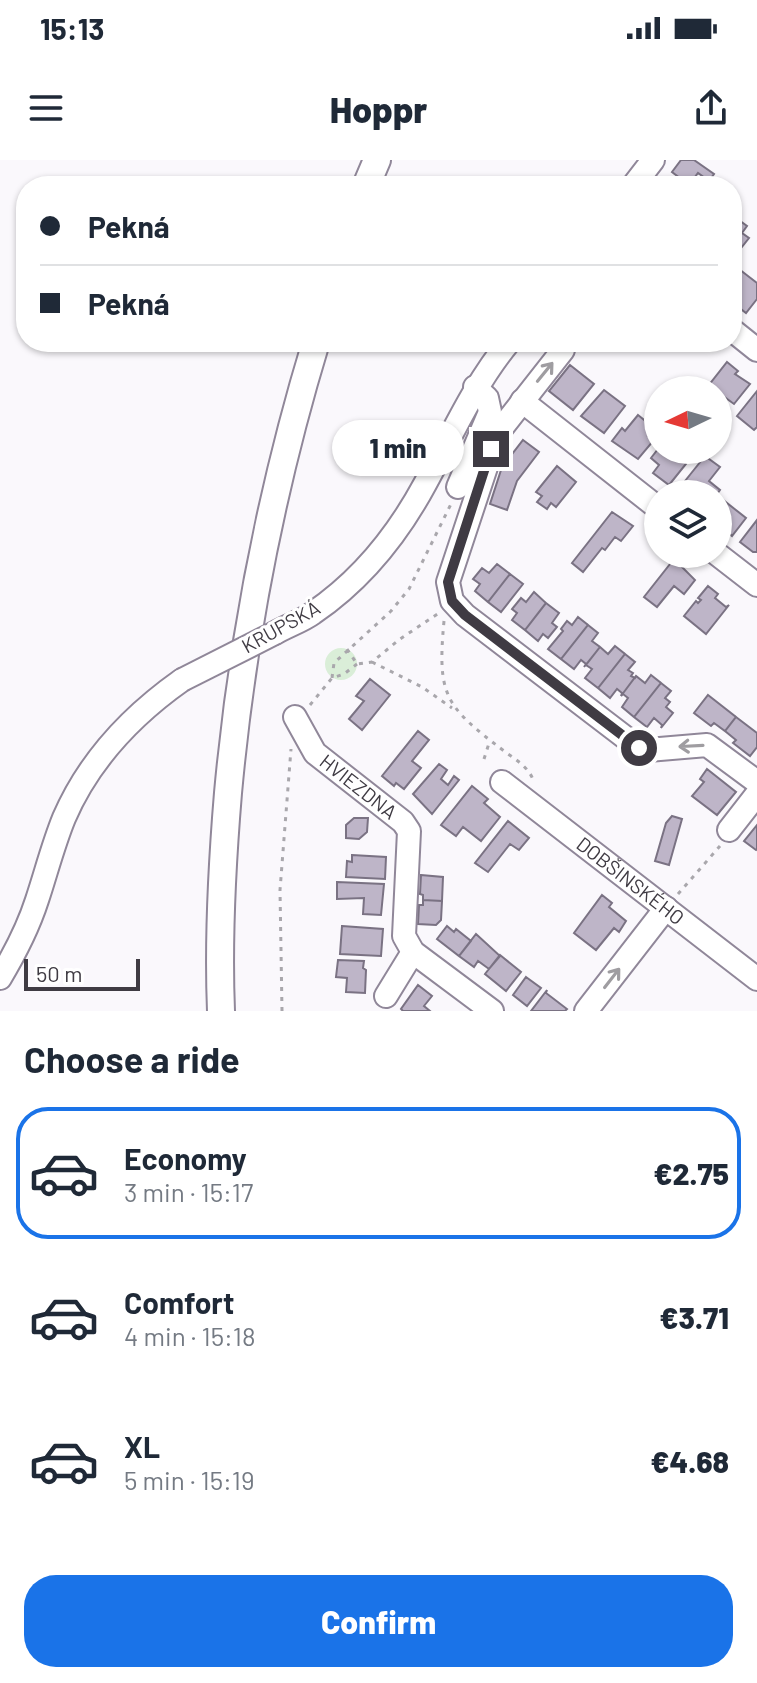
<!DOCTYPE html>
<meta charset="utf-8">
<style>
body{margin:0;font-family:Barlow,sans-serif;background:#f6f6f7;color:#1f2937;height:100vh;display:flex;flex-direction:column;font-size:30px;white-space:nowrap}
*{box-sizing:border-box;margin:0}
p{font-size:26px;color:#747a83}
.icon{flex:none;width:44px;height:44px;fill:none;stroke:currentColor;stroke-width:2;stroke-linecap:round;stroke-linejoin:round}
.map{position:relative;height:851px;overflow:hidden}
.sheet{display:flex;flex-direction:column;background:#fff;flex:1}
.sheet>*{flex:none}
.banner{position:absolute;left:16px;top:16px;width:726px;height:176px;border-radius:32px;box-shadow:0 2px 6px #0004;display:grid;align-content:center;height:176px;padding:0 24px;background:#fff}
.needle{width:52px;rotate:265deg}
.buttons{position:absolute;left:644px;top:216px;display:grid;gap:16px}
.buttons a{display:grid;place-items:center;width:88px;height:88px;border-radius:50%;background:#fff;box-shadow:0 2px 6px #0004;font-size:40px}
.scale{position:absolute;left:24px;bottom:20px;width:116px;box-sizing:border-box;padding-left:8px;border:4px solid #3f3b43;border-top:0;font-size:22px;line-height:28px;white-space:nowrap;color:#3f3b43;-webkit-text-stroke:6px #fff;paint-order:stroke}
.end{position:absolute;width:36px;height:36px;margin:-18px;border:10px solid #3f3b43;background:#fff;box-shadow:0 0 0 4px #fff}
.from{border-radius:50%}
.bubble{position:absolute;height:56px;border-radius:28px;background:#fff;box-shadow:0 2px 6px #0004;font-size:26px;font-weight:800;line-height:56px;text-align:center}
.banner b{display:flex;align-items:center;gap:28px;height:76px;font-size:30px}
.banner b+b{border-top:2px solid #e0e1e3}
.banner i{width:20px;height:20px;background:#1f2937}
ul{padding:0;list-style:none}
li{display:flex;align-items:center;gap:24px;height:132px;margin:0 16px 12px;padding:0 8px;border:4px solid transparent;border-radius:32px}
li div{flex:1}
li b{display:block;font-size:30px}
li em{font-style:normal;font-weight:800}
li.on{border-color:#1a73e8}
li>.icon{width:72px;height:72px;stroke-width:1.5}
h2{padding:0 24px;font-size:36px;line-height:96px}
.primary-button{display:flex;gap:16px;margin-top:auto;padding:16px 24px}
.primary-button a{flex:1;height:92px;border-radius:32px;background:#1a73e8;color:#fff;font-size:32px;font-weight:800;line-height:92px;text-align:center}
.status{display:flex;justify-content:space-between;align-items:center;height:56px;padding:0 40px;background:#fff;direction:ltr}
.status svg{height:22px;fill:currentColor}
header{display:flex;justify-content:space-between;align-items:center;height:104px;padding:0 24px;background:#fff;font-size:36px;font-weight:800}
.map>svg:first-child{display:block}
.green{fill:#daeed8}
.building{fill:#beb5c8;stroke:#7a7283;stroke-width:2}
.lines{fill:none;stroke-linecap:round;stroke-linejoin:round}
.minor-casing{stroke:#908799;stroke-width:26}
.major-casing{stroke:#908799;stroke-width:30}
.path{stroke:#a9a7ac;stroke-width:3;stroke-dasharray:4 6;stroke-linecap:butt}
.minor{stroke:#fff;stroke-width:22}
.major{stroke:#fff;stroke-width:26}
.minor-bridge-casing{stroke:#908799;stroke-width:26;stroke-linecap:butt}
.minor-bridge{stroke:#fff;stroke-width:22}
.oneway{stroke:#9f9da1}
.route{stroke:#3f3b43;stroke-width:10}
.labels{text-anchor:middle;stroke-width:6;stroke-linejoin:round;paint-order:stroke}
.street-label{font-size:20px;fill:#3f3b43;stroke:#fff}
</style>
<div class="status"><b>15:13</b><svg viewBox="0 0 49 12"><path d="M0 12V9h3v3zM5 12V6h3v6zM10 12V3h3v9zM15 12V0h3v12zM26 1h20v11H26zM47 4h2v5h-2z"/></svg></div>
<header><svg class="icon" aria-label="menu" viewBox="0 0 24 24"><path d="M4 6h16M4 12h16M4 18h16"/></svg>Hoppr<svg class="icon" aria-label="share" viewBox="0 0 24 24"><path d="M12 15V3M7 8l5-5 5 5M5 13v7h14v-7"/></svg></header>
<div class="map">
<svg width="757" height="851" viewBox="0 0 757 851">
<rect width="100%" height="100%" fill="#faf8fc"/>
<path class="green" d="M325 504a16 16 0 1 1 32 0a16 16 0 1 1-32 0Z"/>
<path class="building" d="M681,0H694L714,14L709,21L698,13L689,25L672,12Z
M732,55L747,66L742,73L749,78L741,88L734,82L732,85Z
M735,106L757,123V139L746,153L732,142V110Z
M727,202L738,211L735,214L750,224L734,244L723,236L718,240V230H705Z
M570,205L594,224L573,250L549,231Z
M604,230L625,246L604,273L581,256Z
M757,231V267L754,270L737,256Z
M638,255L654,268L648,276L654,280L638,299L612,281L622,268L625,271Z
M523,280L539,292L517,321L507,350L490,344L502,307Z
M658,289L689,290L694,294L669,325L653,313L659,305L651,298Z
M705,296L720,307L709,321L720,330L717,334H681L677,331Z
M557,306L576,322L556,347L551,343L547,349L537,342L542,336L536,332Z
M722,339L746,358L732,376L718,364V344Z
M612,352L633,366L621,381L615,377L605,390L602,388L583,412L572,403Z
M757,360V392H753L740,382Z
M674,399L695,420L684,434L674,426L657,447L644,437Z
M497,404L510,414L488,442L475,431L480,424L473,419L482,408L489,413Z
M510,414L523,424L501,452L488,442Z
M708,426L718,434L715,438L726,447L729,445L706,474L684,456L696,441L698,443L701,440L698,438Z
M534,432L546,443L525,470L512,460L517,453L512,449L521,438L526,442Z
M546,443L559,453L552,463L557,467L548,478L543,474L538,481L525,470Z
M578,457L588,465L561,499L548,489L563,471L561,469L567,461L572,465Z
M588,465L598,473L592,481L600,487L584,507L586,504L581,500L574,509L561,499Z
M615,486L625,494L598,528L585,518L592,509L586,505L600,487L608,494Z
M625,494L635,502L628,510L633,513L631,516L635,518L636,516L621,536L622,533L617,529L610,538L598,528Z
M651,515L661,523L634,557L622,547L628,538L623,534L621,536L636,516L645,523Z
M370,519L390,535L362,570L349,559L364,541L356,536Z
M661,523L671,531L665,538L670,542L666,547L673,553L661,568L662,565L654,558L647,567L634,557Z
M708,535L736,557L725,571L714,563L711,566L694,553Z
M736,557L757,573V587L750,596L733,583L736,580L725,571Z
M418,571L429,580L412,601L421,608L404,629L396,623L394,626L382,616Z
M439,604L447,610L441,619L448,625L454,616L459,620L432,654L413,634Z
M707,609L736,632L717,655L692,636L704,622L700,619Z
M472,626L488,639L484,643L500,657L481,681L463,667L456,676L441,665Z
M672,656L682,659L669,705L655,701L666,663Z
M354,658H368L367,672L359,679L346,678V665Z
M508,661L529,678L519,690L510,684L488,712L475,703Z
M757,665V689L756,690L744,681Z
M352,695L386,697L385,719L346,717L347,701L352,702Z
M421,715L443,717L442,741L423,740V735L420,734Z
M337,722L384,724L381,755L363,754L364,738L337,739Z
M602,735L612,743L609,747L626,761L619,772L614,768L596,790L574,773Z
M423,740L442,741L441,760L436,765L418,764L419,745H423Z
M342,766L383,769L381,796L340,794Z
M447,766L454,772L456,769L471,781L459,796L437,779Z
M476,774L500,796L489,809L478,801L474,807L459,796Z
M500,795L521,812L506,831L485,814Z
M338,800L364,801L363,808L366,810L365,833L346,832L347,818L336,817Z
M526,817L541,828L527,846L513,835Z
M418,825L432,836L424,846L430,851H403L401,849Z
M547,830L546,833L567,849L565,851H531Z"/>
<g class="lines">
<defs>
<g id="minor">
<path d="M633,26L653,0"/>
<path d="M732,170L757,190"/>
<path d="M564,182L563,190L497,274L448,422L452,441L465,455L639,588L648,590L707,585L757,622"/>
<path d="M522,241L658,348"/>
<path d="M458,327L490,252L487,238L475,227"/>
<path d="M717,394L757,425"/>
<path d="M275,473C287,466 302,461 313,453C360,421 398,374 425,324C452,275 473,226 509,182"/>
<path id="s1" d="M295,557L315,593L403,662L409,671L404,776L413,792L492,851"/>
<path id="s2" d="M502,622L757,819"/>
<path d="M729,670L757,634"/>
<path d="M0,818C15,793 28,768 37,740C46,713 53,685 64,658C89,600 131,556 182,520"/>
<path d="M386,836L413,792"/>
<path d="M586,851L666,748"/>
</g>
<path id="major" d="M366,26L377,0
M221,851C218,779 222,705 228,633C242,480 271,330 316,182"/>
</defs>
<use href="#minor" class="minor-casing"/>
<use href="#major" class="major-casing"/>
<path class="path" d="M444,461C437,536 445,546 504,591C516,600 529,607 534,622
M347,489L357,504L372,502L400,479L439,453
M372,502L422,527L452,548
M332,518L334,503L391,451L409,429L451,344
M310,545L332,518L344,514L357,504
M484,599L490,580
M678,734L720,686
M282,851L280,730L291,589"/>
<use href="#minor" class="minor"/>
<use href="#major" class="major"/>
<defs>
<path id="minor-bridge" d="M182,520L275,473"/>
</defs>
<use href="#minor-bridge" class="minor-bridge-casing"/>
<use href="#minor-bridge" class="minor-bridge"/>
</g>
<defs><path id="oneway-shaft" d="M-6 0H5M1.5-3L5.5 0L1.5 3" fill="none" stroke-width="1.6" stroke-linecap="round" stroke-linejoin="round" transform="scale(2)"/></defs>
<g class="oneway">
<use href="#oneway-shaft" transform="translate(545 212) rotate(-51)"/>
<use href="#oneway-shaft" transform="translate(691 586) rotate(177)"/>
<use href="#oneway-shaft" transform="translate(612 818) rotate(-52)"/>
</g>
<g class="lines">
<path class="route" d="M491,289L448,422L452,441L465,455L639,588"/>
</g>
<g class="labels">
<g class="street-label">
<text transform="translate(281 467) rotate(-29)" y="7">KRUPSKÁ</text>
<text dy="7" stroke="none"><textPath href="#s1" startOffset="96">HVIEZDNA</textPath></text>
<text dy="7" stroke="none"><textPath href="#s2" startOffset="162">DOBŠINSKÉHO</textPath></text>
</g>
</g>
</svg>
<div class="buttons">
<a><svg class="needle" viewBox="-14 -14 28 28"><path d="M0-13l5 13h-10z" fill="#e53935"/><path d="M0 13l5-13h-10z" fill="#747a83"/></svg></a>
<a><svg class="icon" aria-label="layers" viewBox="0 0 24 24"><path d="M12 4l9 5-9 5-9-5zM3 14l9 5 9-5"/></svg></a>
</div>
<div class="scale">50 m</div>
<i class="end from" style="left:639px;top:588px"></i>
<i class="end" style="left:491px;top:289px"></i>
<div class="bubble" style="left:332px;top:260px;width:132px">1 min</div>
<div class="banner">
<b><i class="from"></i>Pekná</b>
<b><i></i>Pekná</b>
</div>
</div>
<section class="sheet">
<h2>Choose a ride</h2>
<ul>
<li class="on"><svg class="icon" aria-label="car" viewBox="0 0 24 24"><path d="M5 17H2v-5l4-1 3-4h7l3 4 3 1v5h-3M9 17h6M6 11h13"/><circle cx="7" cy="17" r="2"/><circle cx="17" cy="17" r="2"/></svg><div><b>Economy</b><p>3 min · 15:17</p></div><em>€2.75</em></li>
<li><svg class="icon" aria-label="car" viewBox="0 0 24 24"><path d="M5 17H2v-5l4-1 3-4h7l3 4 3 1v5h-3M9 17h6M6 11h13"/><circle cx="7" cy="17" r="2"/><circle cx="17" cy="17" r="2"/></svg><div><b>Comfort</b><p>4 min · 15:18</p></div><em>€3.71</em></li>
<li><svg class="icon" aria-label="car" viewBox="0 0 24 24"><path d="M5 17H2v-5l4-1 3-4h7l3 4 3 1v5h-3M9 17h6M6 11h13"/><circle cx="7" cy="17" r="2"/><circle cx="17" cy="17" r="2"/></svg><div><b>XL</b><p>5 min · 15:19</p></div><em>€4.68</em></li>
</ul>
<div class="primary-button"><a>Confirm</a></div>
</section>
